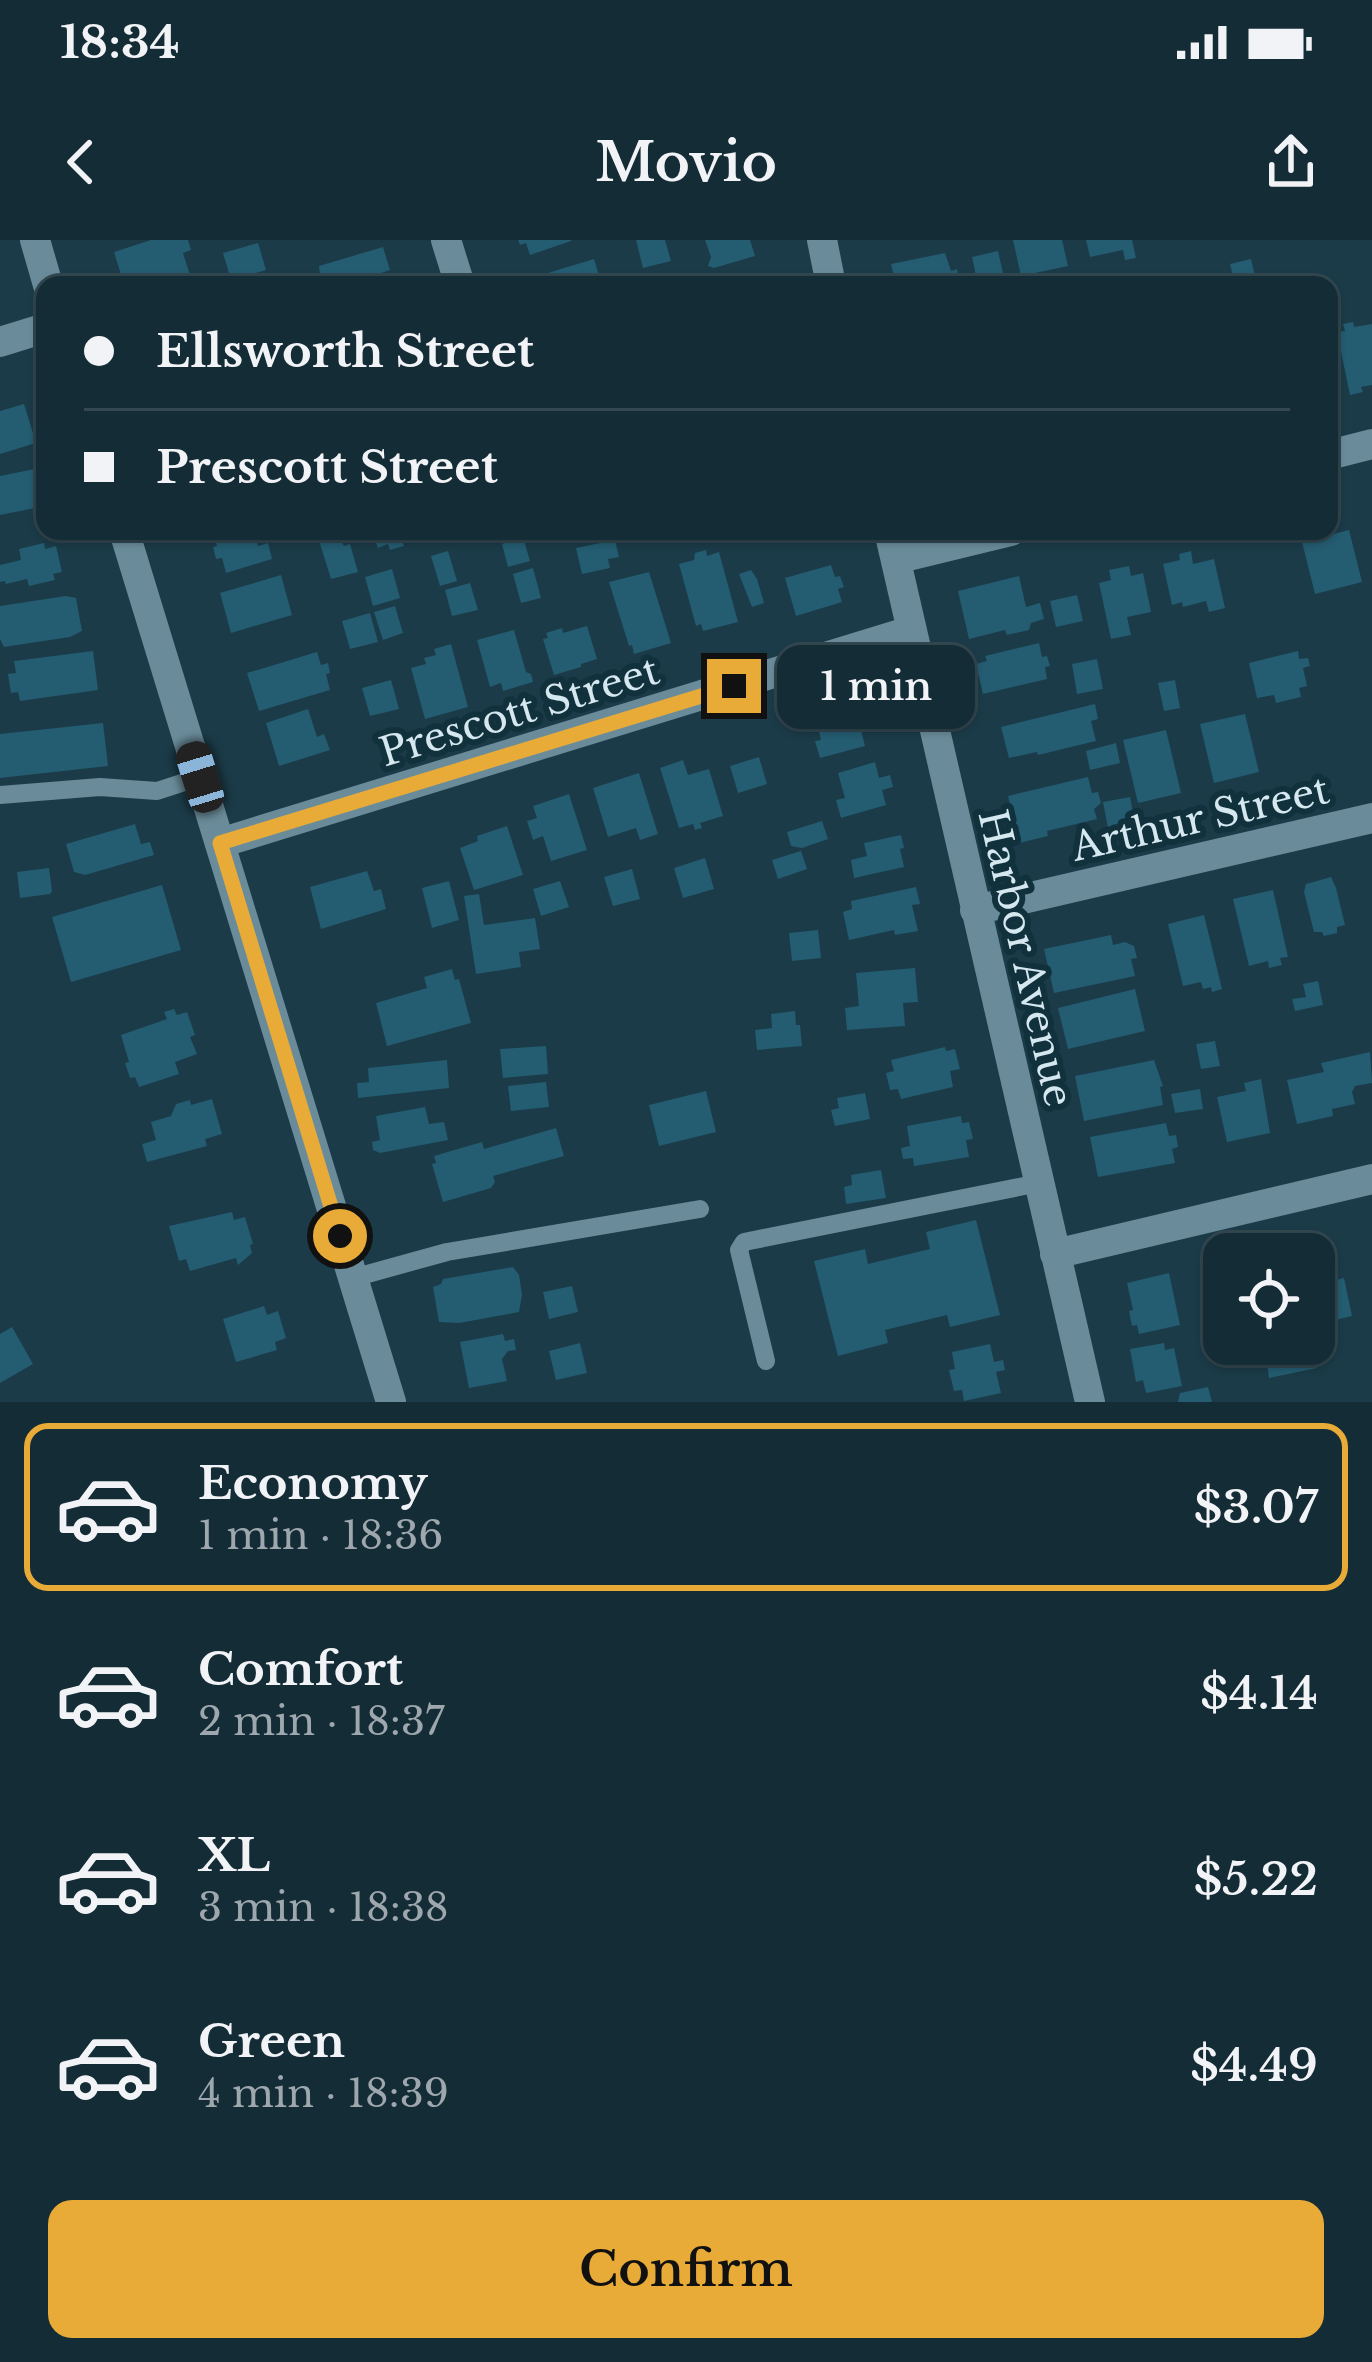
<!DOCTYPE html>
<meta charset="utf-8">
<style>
body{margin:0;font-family:"Libre Baskerville",serif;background:#1d343e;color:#f1f3f6;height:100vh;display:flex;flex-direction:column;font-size:45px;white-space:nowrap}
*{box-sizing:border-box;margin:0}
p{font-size:39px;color:#9da7ad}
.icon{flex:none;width:66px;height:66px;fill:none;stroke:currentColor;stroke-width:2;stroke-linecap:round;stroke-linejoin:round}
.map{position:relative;height:1162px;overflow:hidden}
.sheet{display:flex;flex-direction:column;background:#142c36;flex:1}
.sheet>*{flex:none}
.hud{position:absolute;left:36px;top:36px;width:1302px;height:264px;border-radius:24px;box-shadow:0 3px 9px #0004,0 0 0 3px #334851;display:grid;align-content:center;height:264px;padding:0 48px;background:#142c36}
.controls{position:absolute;left:1203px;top:993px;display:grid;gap:24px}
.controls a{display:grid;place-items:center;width:132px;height:132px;border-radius:24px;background:#142c36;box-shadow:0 3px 9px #0004,0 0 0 3px #334851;font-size:60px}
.end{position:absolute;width:54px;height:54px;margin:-27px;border:15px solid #e9ab38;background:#111;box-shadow:0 0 0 6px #111}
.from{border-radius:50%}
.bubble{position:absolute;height:84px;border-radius:24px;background:#142c36;box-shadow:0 3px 9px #0004,0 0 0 3px #334851;font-size:39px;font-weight:600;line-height:84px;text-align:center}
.car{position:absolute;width:36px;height:72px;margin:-36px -18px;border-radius:15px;box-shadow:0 0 9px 3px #0007;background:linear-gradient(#222 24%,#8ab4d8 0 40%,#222 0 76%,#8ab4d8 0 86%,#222 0)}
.hud b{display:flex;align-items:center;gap:42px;height:114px;font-size:45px}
.hud b+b{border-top:3px solid #334851}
.hud i{width:30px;height:30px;background:#f1f3f6}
ul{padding:21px 0 0;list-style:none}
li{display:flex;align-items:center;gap:36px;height:168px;margin:0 24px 18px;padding:0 24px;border:6px solid transparent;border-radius:24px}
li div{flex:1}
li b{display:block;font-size:45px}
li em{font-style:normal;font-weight:600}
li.selected{border-color:#e9ab38}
li>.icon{width:108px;height:108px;stroke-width:1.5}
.primary-button{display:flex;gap:24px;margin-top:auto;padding:24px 48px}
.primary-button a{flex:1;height:138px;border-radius:24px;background:#e9ab38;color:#111;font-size:48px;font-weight:600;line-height:138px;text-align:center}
.status{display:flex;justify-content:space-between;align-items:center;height:84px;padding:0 60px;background:#142c36;direction:ltr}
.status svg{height:33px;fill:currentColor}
header{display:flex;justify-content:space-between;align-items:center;height:156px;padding:0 48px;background:#142c36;font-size:54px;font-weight:600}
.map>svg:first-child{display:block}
.building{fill:#245c71}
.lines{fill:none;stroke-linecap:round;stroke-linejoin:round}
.lane{stroke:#6a8c9a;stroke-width:18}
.street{stroke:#6a8c9a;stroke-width:30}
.secondary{stroke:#6a8c9a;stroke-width:30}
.route{stroke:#e9ab38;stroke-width:15}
.labels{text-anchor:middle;stroke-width:12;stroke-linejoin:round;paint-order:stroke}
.street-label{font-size:39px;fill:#d5e7ef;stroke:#11313d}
</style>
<div class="status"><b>18:34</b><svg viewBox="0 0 49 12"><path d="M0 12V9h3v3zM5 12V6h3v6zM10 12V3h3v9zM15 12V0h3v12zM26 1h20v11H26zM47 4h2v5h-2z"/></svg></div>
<header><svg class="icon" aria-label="back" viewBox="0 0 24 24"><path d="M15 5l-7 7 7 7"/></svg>Movio<svg class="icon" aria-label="share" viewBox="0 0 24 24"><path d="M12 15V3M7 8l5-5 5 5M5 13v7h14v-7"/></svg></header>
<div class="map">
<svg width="1372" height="1162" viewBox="0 0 1372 1162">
<rect width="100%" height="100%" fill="#1b3b48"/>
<path class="building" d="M151,0H188L191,10L183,13L190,35L160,45H118L116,40L122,38L114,12Z
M518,0H571V1L530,15L526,3L520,5Z
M636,0H665L671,21L643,28Z
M705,0H750L755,16L714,28L708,26L711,17Z
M1013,0H1062L1068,26L1021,36Z
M1086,0H1132L1136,18L1125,20L1123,10L1090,17Z
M258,3L266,30L231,40L223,13Z
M383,7L390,30L381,33L384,45H317L314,37L320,35L319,26Z
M998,11L1005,42L978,45L972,17Z
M945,13L951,31L957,29L959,39L953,40L954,45H896L891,24Z
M594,19L602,45H529L528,39Z
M1251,19L1257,45H1235L1230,24Z
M1353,82L1354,87L1372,84V145L1361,147L1363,152L1350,155L1337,92L1345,91L1343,84Z
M24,164L36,203L0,214V171Z
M45,227V266L0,275V236Z
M1349,290L1362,342L1315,354L1302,302Z
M212,291H254L258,306L268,303L272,319L226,333L222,318L216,319L213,307L217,306Z
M316,291H345L347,301L342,302L344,306L350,304L358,332L331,339Z
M372,291H414L415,296L402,300L404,306L390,310L388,304L378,308Z
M523,297L530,321L508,327L502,304Z
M615,300L619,317L608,319L610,328L582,334L576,308Z
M44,303L45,309L56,306L62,332L53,334L55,340L29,346L27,339L6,344L5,341L0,342V325L21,320L19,309Z
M706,310L707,316L719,312L738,382L703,391L701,384L696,386L679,324L694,320L695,313Z
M448,311L457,341L440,346L431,316Z
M1191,311L1193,324L1214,319L1225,368L1209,372L1206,361L1183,367L1182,362L1172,365L1163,324L1180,320L1179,314Z
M831,325L835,337L840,336L844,347L838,349L842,362L796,376L785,338Z
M1129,326L1131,336L1143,333L1151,372L1127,377L1131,395L1111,399L1099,343L1111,340L1109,330Z
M533,328L541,358L521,363L513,334Z
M392,329L400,358L373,366L365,337Z
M751,330L757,339L764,363L752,367L739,334Z
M649,332L671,403L634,414L632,405L629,406L609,342Z
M281,335L292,375L231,393L220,353Z
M1019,336L1026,367L1040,363L1044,379L1031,383L1029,390L1007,395L1005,390L969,399L958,351Z
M470,343L478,370L452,376L445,350Z
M1077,355L1083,381L1056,387L1050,361Z
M66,356L76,358L82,391L70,397L4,407L0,399V366Z
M395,366L403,393L383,400L374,372Z
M370,373L378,402L350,409L342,381Z
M587,386L597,419L581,424V427L554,435L543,399L548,398L546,393L562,388L563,393Z
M514,390L526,432L531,434L533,442L503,451L501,443L490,447L477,400Z
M1039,403L1042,417L1047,416L1050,426L1045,427L1047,439L983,454L976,424L987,421L985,416Z
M451,404L468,467L425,479L411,428L426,424L424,418L436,415L434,409Z
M93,411L98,450L20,461L18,452L11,453L8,434L16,433L14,421Z
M1298,411L1299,419L1308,418L1310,426L1303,428L1307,446L1299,448L1301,457L1276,463L1274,455L1257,458L1249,423Z
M317,412L321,425L328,423L330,433L326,434L330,450L259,471L247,433Z
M1097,419L1103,449L1077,454L1072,424Z
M391,440L399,469L370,476L362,448Z
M1175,440L1180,468L1164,471L1158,443Z
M1095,464L1098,479L1091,481L1096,501L1038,515L1037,512L1009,518L1001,487Z
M308,469L317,497L324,494L330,510L279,526L266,483Z
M851,469H855L858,478L863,480L866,488L861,490L865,506L820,518L815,501L821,500L816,478Z
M1245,474L1259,532L1214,543L1200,484Z
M103,483L108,526L0,538V494Z
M1166,490L1181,553L1138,563L1123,500Z
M1116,503L1120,523L1090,530L1086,511Z
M759,517L767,544L738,553L730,526Z
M683,520L688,535L709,529L723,576L700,583L702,588L695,590L693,584L679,588L660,528Z
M875,522L879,538L890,535L893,547L882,550L886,565L841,578L836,560L845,558L838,533Z
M639,533L658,594L640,600L636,588L608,597L593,548Z
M1088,537L1092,553L1098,552L1101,563L1094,569L1097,579L1047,591L1048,596L1019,603L1008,556Z
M569,554L587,610L551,621L543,596L533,600L527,581L537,578L533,566Z
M1130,557L1135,583L1108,588L1103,562Z
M822,581L828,599L802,608L791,606L787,592Z
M135,584L141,604L150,602L154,615L85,635L74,632L66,604Z
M507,586L523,635L474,650L460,608L478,601L477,596Z
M901,595L904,608L900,609L904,627L854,638L851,620L867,616L864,603Z
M801,611L807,629L778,639L772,620Z
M705,618L714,649L683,658L674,628Z
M49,628L52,651L50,654L20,658L17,632Z
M632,629L640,659L613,666L604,637Z
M367,631L374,651L381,649L386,669L321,689L310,647Z
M1331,637L1336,648L1345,685L1337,687V693L1324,696L1322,692H1314L1304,652L1306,644Z
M449,641L459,680L432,688L422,648Z
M560,641L569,667L541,676L533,649Z
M162,645L181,710L71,742L52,677Z
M916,647L920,664L912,665L918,691L895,695L894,690L849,700L843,672L852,669L851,661Z
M1273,650L1288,717L1280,718L1282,725L1269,728L1268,721L1249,726L1233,659Z
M479,654L484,685L535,678L540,709L519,712L521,727L476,734L464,656Z
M1204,675L1222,749L1212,752L1211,747L1203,749L1201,742L1183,746L1168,684Z
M818,690L821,718L792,721L789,693Z
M1111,695L1113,705L1125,702L1134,706L1137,718L1131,719L1135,736L1054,753L1044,709Z
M915,728L918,762L903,763L905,786L847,790L845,768L859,766L856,733Z
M452,729L455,740L459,739L471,783L387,806L376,763L427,748L424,737Z
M1318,741L1323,765L1295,771L1292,759L1306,757L1303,744Z
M1135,749L1145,791L1068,809L1058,768Z
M174,769L177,775L187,772L195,795L190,797L197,814L175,822L179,834L139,847L135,837L130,838L125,823L129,822L121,795L167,779L164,772Z
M795,771L796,785H800L802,806L757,810L755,790L772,788L771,774Z
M1215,801L1220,826L1201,829L1196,804Z
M546,806L548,834L503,838L500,809Z
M945,807L946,811L955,809L960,829L950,831L953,847L901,859L898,849L890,850L886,833L894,831L891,820Z
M1370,812L1372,843L1355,846L1352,852L1355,864L1332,869L1333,876L1297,884L1287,840L1324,832L1321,823Z
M447,820L449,848L358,858L357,843L369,842L368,828Z
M1154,820L1163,846L1160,847L1163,865L1084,881L1075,836Z
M1261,839L1270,893L1227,902L1217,857L1246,851L1244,843Z
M546,842L549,867L511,871L508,846Z
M1200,849L1203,869L1175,873L1171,854Z
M706,851L716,892L659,906L649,865Z
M865,853L870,879L835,886L831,870L839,868L837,858Z
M212,859L222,894L205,899L207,906L147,922L142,904L156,900L151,882L171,876L176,864L190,860L191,865Z
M425,867L429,884L444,882L448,900L380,913L373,910L372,902L380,900L376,876Z
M961,876L962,883L969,882L973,899L966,900L969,917L914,926L913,918L903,919L901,908L910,906L907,886Z
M1166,883L1169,896L1176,895L1178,907L1172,909L1175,923L1098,937L1090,897Z
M556,888L564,916L493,936L495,942L491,948L443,962L432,924L436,923L434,916L482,902L484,909Z
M881,930L886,958L846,964L844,947L852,945L851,935Z
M232,972L234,980L245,977L253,1004L250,1005L252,1013L238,1025L236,1018L190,1031L186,1019L179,1021L169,986Z
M976,980L1000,1075L950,1087L947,1075L885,1090L888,1103L838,1116L814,1021L865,1009L868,1024L930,1009L926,992Z
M513,1027L519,1035L522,1055L519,1072L459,1083L439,1082L433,1047L441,1044L443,1039Z
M1321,1028L1324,1043L1344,1038L1352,1076L1331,1081L1329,1070L1324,1071L1323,1066L1314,1068V1030Z
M1169,1033L1180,1085L1139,1094L1137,1085L1132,1086L1129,1071L1133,1070L1127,1043Z
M572,1046L578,1072L549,1079L543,1052Z
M264,1066L267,1075L278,1071L286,1098L275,1102L277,1110L236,1122L223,1079Z
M12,1087L33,1124L0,1143V1094Z
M503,1094L505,1101L514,1099L516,1110L508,1111L502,1119L507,1141L469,1148L460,1102Z
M580,1103L587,1133L556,1140L549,1111Z
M1164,1103L1165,1110L1174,1108L1182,1146L1146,1153L1143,1140L1136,1142L1130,1109Z
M990,1104L994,1122L1003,1120L1005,1130L996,1132L1001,1153L964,1161L962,1150L954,1151L949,1130L955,1129L952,1112Z
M1283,1104H1311L1317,1128L1269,1138L1265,1108Z
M1208,1147L1212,1162H1178L1180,1153Z"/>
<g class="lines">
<path class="lane" d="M0,555L100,547L157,551L200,537
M353,1038L447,1012L700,969
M766,1121L739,1010L744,1002L1039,943"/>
<path class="street" d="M446,0L460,45
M822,0L831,45
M0,102L45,88
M1329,215L1372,204
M889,291L1090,1162
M896,319L1011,291
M220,603L910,391
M975,670L1372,578
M1055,1014L1372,939"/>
<path class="secondary" d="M35,0L48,45
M124,291L391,1162"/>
</g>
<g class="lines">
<path class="route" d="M340,996L220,603L734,446"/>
</g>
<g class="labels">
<g class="street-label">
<text transform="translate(519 471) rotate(-17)" y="14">Prescott Street</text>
<text transform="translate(1200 578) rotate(-13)" y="14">Arthur Street</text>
<text transform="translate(1026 718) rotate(77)" y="14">Harbor Avenue</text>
</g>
</g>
</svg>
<div class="controls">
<a><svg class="icon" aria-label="locate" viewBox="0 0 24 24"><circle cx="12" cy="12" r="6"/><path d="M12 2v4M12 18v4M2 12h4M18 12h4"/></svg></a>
</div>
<i class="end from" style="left:340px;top:996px"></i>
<i class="end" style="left:734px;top:446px"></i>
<div class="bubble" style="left:777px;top:405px;width:198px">1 min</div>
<i class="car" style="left:200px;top:537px;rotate:343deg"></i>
<div class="hud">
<b><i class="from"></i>Ellsworth Street</b>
<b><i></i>Prescott Street</b>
</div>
</div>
<section class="sheet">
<ul>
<li class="selected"><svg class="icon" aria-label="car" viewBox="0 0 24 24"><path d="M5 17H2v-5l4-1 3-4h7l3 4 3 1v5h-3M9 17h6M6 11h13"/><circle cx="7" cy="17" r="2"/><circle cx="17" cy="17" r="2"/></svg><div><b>Economy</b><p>1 min · 18:36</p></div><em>$3.07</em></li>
<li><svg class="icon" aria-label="car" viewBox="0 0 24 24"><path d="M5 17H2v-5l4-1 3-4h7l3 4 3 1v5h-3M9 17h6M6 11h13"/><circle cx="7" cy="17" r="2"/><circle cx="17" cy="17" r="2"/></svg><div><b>Comfort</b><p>2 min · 18:37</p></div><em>$4.14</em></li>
<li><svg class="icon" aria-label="car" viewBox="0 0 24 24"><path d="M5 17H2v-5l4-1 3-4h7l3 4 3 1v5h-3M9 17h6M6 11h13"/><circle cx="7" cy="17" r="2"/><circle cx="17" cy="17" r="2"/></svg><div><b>XL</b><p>3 min · 18:38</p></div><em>$5.22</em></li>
<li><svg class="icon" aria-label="car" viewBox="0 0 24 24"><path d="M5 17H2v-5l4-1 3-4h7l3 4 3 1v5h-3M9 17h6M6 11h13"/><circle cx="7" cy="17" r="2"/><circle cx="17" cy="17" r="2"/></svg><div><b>Green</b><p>4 min · 18:39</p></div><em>$4.49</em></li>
</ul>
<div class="primary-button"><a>Confirm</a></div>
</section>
